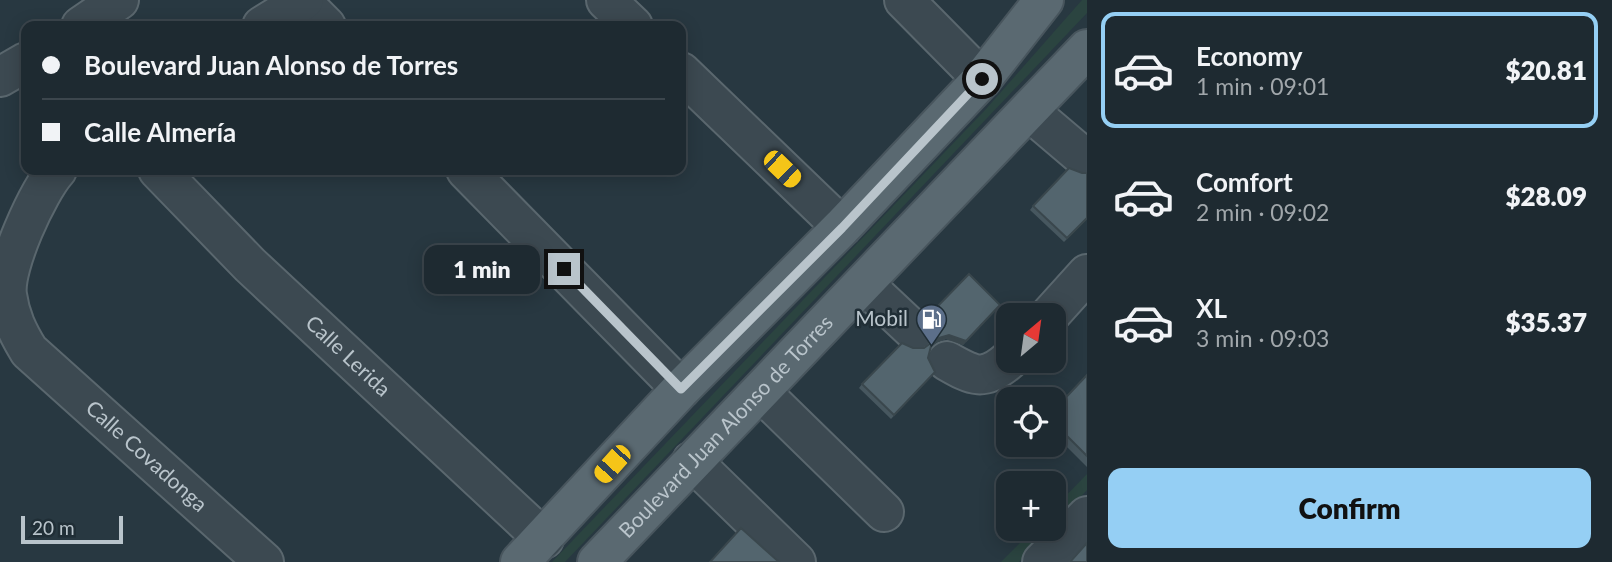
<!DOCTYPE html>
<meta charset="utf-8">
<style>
body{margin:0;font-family:Lato,sans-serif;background:#2b363d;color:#f1f3f6;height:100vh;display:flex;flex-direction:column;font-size:26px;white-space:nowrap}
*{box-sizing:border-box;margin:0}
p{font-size:23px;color:#a1a7ab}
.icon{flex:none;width:38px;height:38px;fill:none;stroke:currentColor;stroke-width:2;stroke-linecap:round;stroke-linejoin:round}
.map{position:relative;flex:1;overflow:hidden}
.details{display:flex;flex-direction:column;background:#1e2a31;width:525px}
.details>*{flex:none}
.banner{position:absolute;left:21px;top:21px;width:665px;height:154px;border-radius:14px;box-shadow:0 4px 18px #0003,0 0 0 2px #3c464d;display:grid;align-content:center;height:154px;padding:0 21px;background:#1e2a31}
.needle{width:46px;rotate:29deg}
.tools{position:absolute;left:996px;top:303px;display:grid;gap:14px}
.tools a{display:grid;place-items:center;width:70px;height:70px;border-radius:14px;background:#1e2a31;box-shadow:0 4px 18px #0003,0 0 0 2px #3c464d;font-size:35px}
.scale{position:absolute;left:21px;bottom:18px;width:102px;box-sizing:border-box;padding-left:7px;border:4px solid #b9c4cb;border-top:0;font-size:19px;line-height:24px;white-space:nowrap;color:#b9c4cb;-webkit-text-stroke:5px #202e36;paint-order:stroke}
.end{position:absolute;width:32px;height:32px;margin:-16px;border:9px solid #b9c4cb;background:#111;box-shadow:0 0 0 4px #111}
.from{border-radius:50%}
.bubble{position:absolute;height:49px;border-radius:14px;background:#1e2a31;box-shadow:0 4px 18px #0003,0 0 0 2px #3c464d;font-size:23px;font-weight:800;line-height:49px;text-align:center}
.car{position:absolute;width:21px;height:42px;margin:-21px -10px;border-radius:9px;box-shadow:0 0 5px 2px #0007;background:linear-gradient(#f5c518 24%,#345 0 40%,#f5c518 0 76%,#345 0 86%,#f5c518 0)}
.banner b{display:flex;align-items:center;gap:24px;height:66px;font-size:26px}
.banner b+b{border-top:2px solid #3c464d}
.banner i{width:18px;height:18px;background:#f1f3f6}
ul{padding:12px 0 0;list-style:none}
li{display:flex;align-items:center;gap:21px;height:116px;margin:0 14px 10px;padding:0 7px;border:4px solid transparent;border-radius:14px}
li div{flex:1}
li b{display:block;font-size:26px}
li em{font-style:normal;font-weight:800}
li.current{border-color:#95cff4}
li>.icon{width:63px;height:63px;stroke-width:1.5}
.action{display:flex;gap:14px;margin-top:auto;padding:14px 21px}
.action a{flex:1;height:80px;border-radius:14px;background:#95cff4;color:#111;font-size:28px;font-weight:800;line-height:80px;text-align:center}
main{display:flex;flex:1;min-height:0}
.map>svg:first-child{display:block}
.green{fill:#2b4440}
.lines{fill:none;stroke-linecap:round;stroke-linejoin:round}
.minor-casing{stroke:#5a676e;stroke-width:42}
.major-casing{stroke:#48555d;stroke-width:42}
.minor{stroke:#3c4951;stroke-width:38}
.major{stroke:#5a6971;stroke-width:38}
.wall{fill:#47575f}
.shaded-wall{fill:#3a474d}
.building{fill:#53656e;stroke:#3a474d;stroke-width:2}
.route{stroke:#b9c4cb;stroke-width:9}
.labels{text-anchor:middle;stroke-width:5;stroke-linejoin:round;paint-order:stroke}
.poi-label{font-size:21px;fill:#b9c4cb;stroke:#202e36;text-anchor:end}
.street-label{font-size:21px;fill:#b9c4cb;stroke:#202e36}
</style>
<main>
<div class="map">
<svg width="1087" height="562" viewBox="0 0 1087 562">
<rect width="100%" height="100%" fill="#283841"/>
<path class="green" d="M1082,0H1087V13L565,562H552L986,109Z
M1087,474V490L1054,525V508Z
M1034,529H1051L1019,562H1001Z"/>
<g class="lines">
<defs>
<g id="minor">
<path d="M606,0L633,26"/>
<path d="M904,0L982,79"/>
<path d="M302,2L326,26"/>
<path d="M81,26L119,0"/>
<path d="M262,26L304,0"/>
<path d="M681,72L842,227"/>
<path d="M0,77L26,62"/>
<path d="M1029,111L1082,156"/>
<path id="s1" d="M57,170C38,191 3,267 7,295C10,317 18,333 29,351L264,562"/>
<path id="s2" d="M158,170L250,265L544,539"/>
<path d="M466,170L681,389"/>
<path d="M865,285L914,331"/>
<path d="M1050,315L1087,274"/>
<path d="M947,361C973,376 984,382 1009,360"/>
<path d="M762,393L884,512"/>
<path d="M692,461L796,562"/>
<path d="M1042,562L1087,516"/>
</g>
<g id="major">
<path d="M520,562L681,389L842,227L982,79L1044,0"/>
<path id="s3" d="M597,562L1087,49"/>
</g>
</defs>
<use href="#minor" class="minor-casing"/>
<use href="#major" class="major-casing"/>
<use href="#minor" class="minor"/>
<use href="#major" class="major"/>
</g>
<path class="wall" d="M1082,173L1087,219L1064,242L1030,210L1033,206Z
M1000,305L963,345L946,339L937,342L931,347L928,358L935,372L891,419L859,388L862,384L913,348H924L931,343L935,335V325L930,316L932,312Z
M1087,375V467L1054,434V410Z"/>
<path class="shaded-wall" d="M1000,305L963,345L946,339L937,342L928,350L939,338Z"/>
<path class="building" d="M1069,168L1082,173H1087V218L1067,238L1033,206Z
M969,274L1000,305L966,341L949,335L939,338L931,346L928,358L935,372L894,415L862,384L902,343L913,348H924L932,342L938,331V321L932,312Z
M1087,375V456L1054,423V410Z
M741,528L779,562H710Z
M1087,543V562H1070Z"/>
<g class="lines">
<path class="route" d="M564,269L681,389L842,228L982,79"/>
</g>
<defs>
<symbol id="fuel-pin" viewBox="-11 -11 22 30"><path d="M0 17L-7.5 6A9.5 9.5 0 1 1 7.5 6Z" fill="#5c6f8a" stroke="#202e36"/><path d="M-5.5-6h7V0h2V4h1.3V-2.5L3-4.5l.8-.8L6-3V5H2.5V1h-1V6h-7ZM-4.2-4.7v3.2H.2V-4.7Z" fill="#fff"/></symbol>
</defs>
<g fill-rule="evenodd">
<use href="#fuel-pin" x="914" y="302" width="35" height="47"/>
</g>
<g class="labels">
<g class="poi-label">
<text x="908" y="326">Mobil</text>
</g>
<g class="street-label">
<text dy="7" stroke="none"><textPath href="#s2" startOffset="266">Calle Lerida</textPath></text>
<text dy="7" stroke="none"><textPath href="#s3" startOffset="187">Boulevard Juan Alonso de Torres</textPath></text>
<text dy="7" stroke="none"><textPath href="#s1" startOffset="355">Calle Covadonga</textPath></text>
</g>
</g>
</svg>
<div class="tools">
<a><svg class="needle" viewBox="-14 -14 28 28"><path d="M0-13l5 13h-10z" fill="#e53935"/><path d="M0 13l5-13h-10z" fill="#a1a7ab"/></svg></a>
<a><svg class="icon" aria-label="locate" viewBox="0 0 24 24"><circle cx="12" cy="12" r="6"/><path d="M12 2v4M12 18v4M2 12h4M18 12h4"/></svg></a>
<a>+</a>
</div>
<div class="scale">20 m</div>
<i class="end from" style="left:982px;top:79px"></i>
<i class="end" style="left:564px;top:269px"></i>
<div class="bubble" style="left:424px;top:245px;width:116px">1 min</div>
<i class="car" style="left:782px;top:169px;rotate:134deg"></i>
<i class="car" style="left:612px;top:464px;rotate:222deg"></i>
<div class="banner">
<b><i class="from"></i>Boulevard Juan Alonso de Torres</b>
<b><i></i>Calle Almería</b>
</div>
</div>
<section class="details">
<ul>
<li class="current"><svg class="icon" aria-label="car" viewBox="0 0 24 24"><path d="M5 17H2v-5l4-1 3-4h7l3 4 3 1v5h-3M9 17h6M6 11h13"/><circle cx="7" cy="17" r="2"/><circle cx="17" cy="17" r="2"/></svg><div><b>Economy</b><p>1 min · 09:01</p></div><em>$20.81</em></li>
<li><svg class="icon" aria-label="car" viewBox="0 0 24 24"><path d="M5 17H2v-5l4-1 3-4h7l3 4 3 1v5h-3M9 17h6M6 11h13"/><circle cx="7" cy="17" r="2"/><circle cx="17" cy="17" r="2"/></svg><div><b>Comfort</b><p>2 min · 09:02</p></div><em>$28.09</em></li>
<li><svg class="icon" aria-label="car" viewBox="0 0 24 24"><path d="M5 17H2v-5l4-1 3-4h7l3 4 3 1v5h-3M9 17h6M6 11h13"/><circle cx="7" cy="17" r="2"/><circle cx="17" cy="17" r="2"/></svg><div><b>XL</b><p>3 min · 09:03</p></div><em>$35.37</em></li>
</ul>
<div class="action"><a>Confirm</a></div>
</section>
</main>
